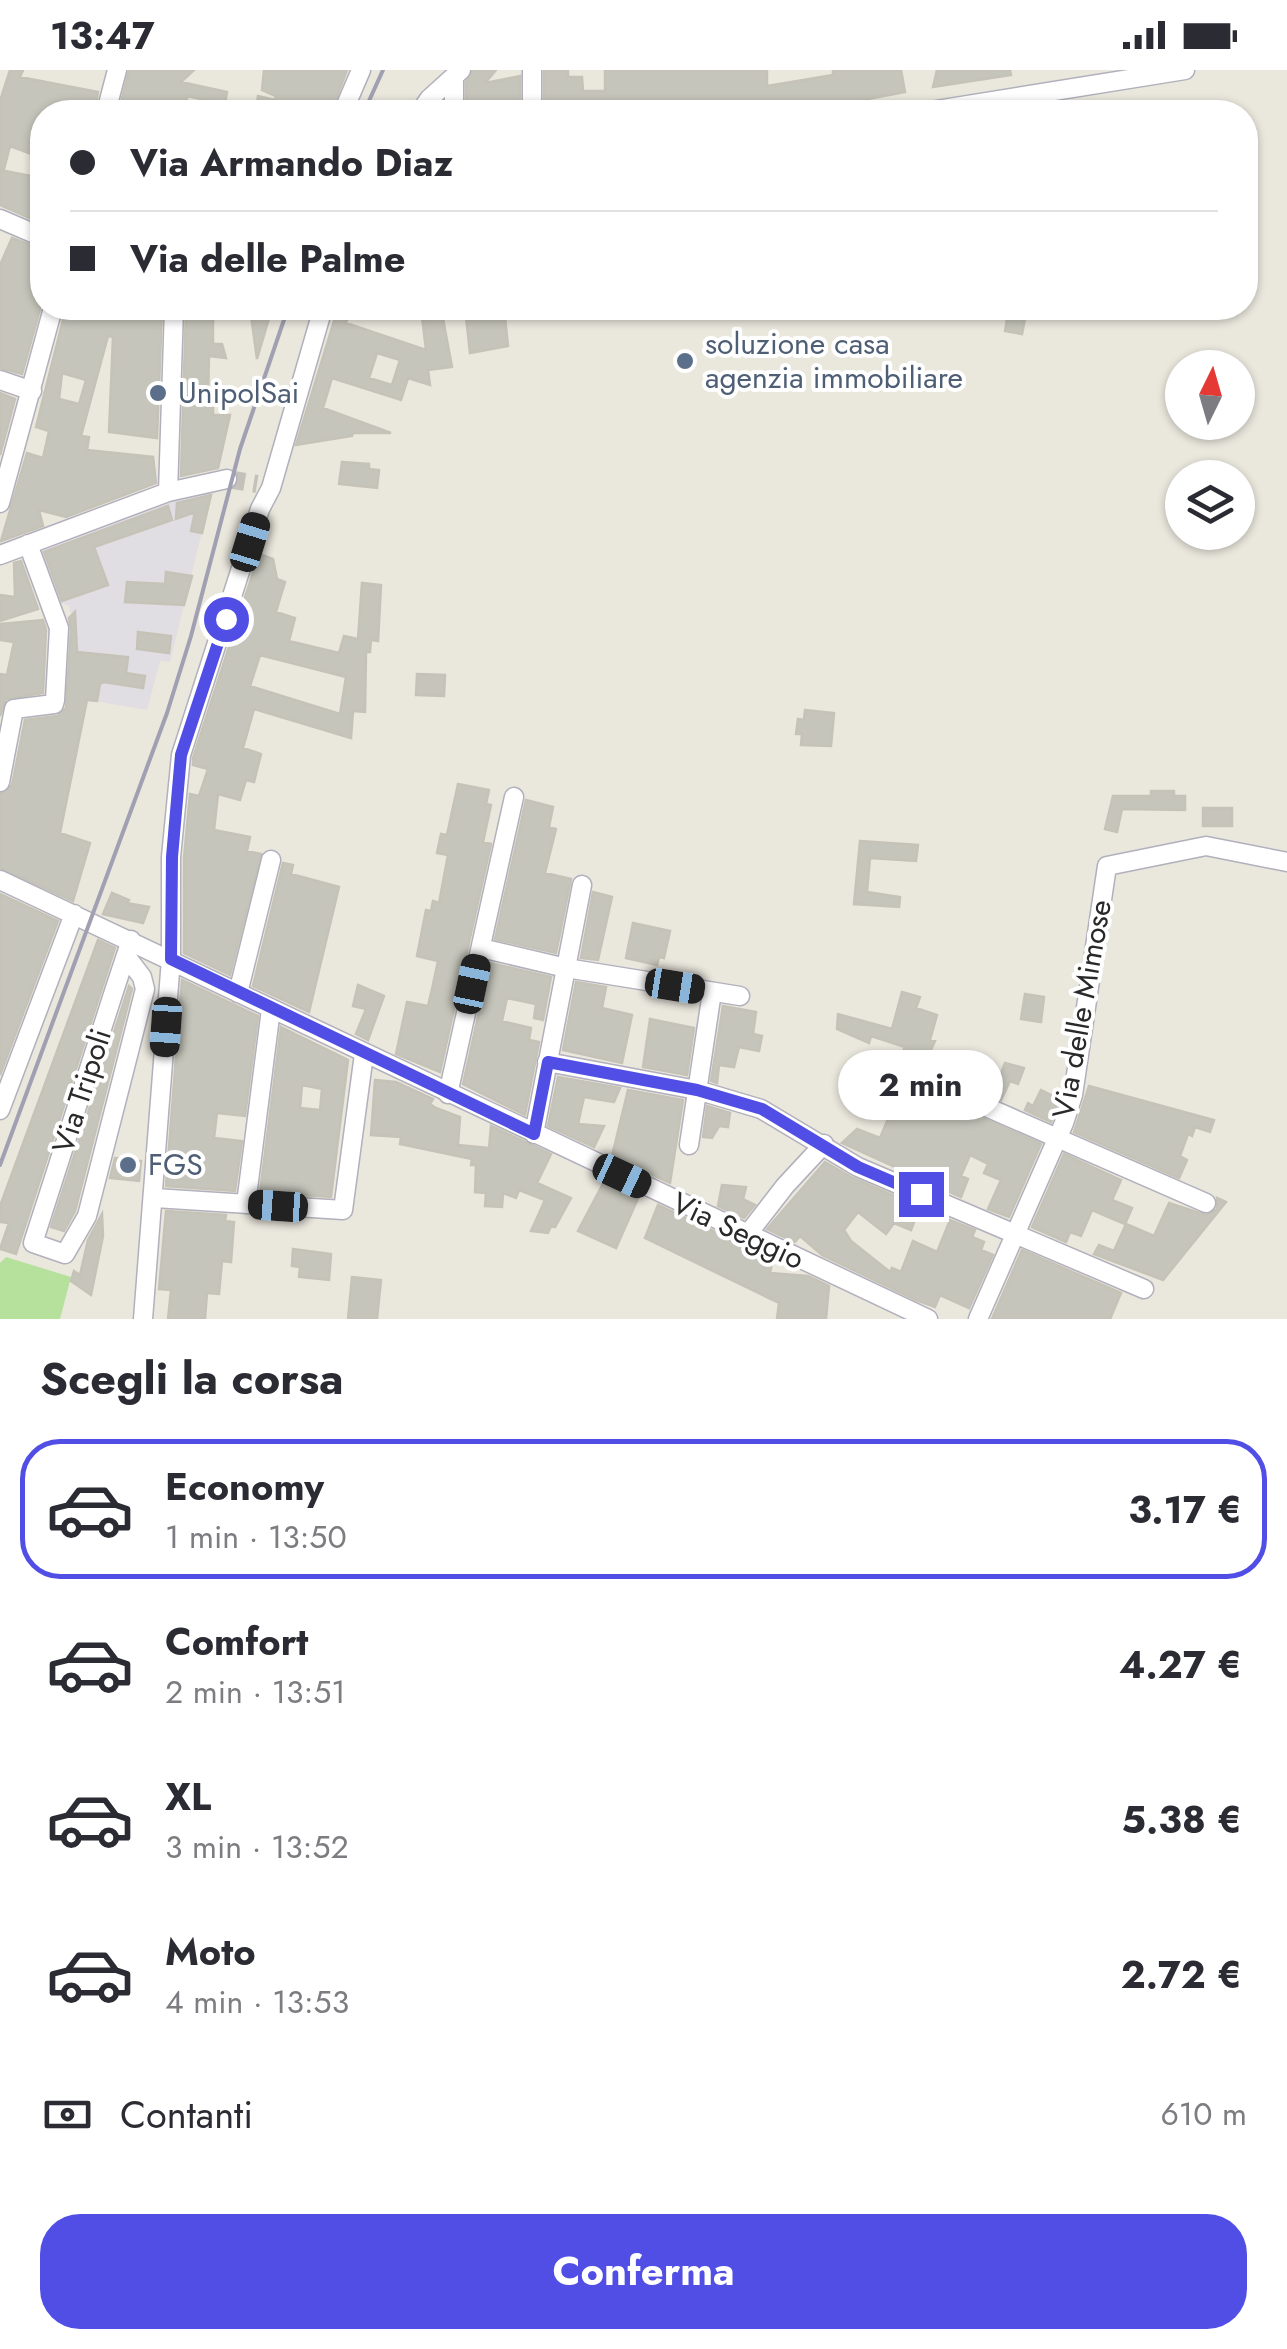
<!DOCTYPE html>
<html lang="it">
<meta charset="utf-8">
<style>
body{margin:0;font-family:Jost,sans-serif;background:#f7f7f7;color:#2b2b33;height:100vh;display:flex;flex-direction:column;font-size:38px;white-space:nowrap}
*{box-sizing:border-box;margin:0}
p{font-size:32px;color:#7c7c81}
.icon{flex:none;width:55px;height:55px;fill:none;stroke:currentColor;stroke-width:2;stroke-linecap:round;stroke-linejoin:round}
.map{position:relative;height:1249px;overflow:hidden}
.drawer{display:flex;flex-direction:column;background:#fff;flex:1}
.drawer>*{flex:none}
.hud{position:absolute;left:30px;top:30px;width:1228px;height:220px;border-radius:40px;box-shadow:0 2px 8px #0004;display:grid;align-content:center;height:220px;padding:0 40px;background:#fff}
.needle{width:65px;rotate:5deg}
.buttons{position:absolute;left:1165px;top:280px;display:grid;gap:20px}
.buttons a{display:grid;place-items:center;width:90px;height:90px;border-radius:50%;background:#fff;box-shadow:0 2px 8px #0004;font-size:50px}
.end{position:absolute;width:45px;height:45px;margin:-22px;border:12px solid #514ee6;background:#fff;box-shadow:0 0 0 5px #fff}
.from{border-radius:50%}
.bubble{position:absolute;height:70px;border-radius:35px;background:#fff;box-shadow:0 2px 8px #0004;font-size:32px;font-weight:700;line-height:70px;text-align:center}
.car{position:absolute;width:30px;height:60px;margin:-30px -15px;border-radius:12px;box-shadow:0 0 8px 2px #0007;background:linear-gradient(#222 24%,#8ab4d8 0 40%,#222 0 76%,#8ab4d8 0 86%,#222 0)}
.hud b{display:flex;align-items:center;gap:35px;height:95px;font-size:38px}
.hud b+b{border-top:2px solid #e1e1e2}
.hud i{width:25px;height:25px;background:#2b2b33}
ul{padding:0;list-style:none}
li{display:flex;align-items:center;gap:30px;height:140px;margin:0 20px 15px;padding:0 20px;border:5px solid transparent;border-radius:40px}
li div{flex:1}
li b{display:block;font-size:38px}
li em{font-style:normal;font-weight:700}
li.current{border-color:#514ee6}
li>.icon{width:90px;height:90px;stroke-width:1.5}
h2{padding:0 40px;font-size:45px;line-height:120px}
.pay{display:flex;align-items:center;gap:25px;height:110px;padding:0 40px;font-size:38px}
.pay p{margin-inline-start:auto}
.cta{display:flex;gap:20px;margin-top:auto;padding:20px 40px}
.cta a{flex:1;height:115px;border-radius:40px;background:#514ee6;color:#fff;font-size:40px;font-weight:700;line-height:115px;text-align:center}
.status{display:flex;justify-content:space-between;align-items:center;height:70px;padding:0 50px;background:#fff;direction:ltr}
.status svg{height:28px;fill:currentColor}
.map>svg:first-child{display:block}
.industrial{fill:#e0dde3}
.pitch{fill:#b5e19c}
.building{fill:#c6c5bb;stroke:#c5c3b7;stroke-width:2.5;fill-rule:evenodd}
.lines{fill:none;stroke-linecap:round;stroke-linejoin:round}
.minor-tunnel{stroke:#c3c1b9;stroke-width:18;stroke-dasharray:18 9;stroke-linecap:butt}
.minor-casing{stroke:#b1b0bc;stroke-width:21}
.minor{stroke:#fff;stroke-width:18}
.rail{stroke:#a1a0b2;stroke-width:4}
.route{stroke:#514ee6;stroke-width:12}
.service-dot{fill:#5c6f8a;stroke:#fff;stroke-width:4}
.labels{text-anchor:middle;stroke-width:8;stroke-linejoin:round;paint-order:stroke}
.service-label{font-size:30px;fill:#4e5e75;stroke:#fff;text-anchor:start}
.street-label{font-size:30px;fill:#292929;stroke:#fff}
</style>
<div class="status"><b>13:47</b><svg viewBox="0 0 49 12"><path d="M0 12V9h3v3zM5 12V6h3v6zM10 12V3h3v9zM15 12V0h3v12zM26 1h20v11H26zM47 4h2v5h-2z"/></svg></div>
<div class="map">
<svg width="1287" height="1249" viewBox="0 0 1287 1249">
<rect width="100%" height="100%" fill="#eae7dd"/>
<path class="industrial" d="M214,413L170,592L160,591L147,640L65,626L64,553L72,547L69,536L58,532L38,475Z"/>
<path class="pitch" d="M6,1187L71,1207L60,1249H0V1193Z"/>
<path class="building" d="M10,0H23L20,7L98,22L94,42H42V136L37,133L32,149L0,135V100L31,106L37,86L10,76L4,99H0V31Z
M129,0H194L181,12L227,22L225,34L187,26L185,42H150L129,37L128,42L119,41Z
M264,0H347L331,42H256L258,26L275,30L276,26L262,20Z
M473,0H496L485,13L520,6V42H466V12Z
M544,0H568V7H582L583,21H605V0H767V16L833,5V0H901L905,22L799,42H608V31L567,32V42H544Z
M937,0H1010L1011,5L933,17Z
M12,168L42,179V232L22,304L0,298V195Z
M66,238H162L157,368L109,362L113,267L108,266L81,366L89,367L87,380L153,387L156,413L66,447L39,440L43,456L1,471L27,383L43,388L49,361L36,357ZM62,303L86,310L79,334L59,329Z
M186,238H213V274H222L226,288L209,286L208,328H213V345H230L218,398L181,406Z
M250,238H272L257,289Z
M338,238H351L346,253L426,280L421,238H441L452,297L428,300L430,315L408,308L401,330L332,308L323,338L391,363H353L352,366L296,375ZM377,283L400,290L392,315L369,308Z
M465,238H504L508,276L470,283Z
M1009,238H1027L1022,264L1005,261Z
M0,323L15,329L0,385Z
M342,392L369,394V399L379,400L377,418L339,414Z
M211,425L202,463L191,461L195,442L176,449L177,433Z
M168,436L172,450L94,477L108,515L62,531L44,482Z
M259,484L273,489L277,509L285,512L276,542L295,548L289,571L339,583L344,566L358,569L362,513L381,515L378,571L371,570L370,582H366L365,642L353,641L351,668L254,639L243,678L261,684L254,712L246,710L240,730L218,724L214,760L250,767L247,781L261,784L230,905L184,883V788L190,724L199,726L208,699L193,695V688ZM260,585L346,607L340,644L250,616Z
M21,491L38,539L0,551V525L15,527L14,493Z
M166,502L192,506L184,535L125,532L127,512L165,514Z
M75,542L77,582L128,587L126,603L145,606L143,618L104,612L100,614L97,631L87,630L60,763L90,773L73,831L0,798V724L12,715L25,650L57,646L66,638L71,559L69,548Z
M43,550L46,560L43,623L6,629L0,646V604L7,605L14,572L0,570V554Z
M138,562L171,566L169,583L137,579Z
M417,604L445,605L444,626L416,625Z
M805,640L834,643L831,676L801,675L802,664H796L798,649L804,650Z
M458,714L489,720L486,734L491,735L483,772L491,774L440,1002L396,984L407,932L428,936L432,919L438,891L417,886L426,840L431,841L433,831L439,833L448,785L437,783L441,764L447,765Z
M1151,721H1174V726H1185V740L1122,739L1117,762L1105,759L1113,726H1151Z
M526,730L553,737L549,757L556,759L545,803L571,809L556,883L495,869Z
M1203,738H1232V756H1203Z
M860,771L918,775L916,791L870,788L867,822L900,827L899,837L854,834Z
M283,793L293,795L291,804L339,817L309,942L253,916Z
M593,822L612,827L598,890L581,888Z
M112,823L129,830L127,833L149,837L143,853L103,844Z
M0,824L58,851L0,1005Z
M633,853L670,861L664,888L659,887L657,895L626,888Z
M98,870L115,878L16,1184L0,1179L9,1153L0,1152V1136Z
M490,893L551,907L543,950L534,948L536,934L507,928L502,951L531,958L529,970L539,972L525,1045L463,1014Z
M182,910L258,946L245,1046L217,1043L214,1068L242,1071L235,1121L166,1116Z
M576,912L606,917L602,938L632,945L622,993L563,980Z
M358,915L384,926L368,970L356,964L366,939L353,936Z
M129,916L132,919L75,1141L64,1161L51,1157Z
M902,922L920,927L916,938L937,945L930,970L935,971L925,993L901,986L905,977L871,966L869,973L837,959L838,944L892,959Z
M1025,924L1044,927L1041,952L1021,949Z
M723,936L756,942L753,964L762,966L759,981L739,977L734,997L719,995L717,1013L711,1011Z
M650,949L694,958L687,1005L643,997Z
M281,957L348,990L331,1127L260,1122ZM302,1015L322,1019L320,1040L300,1038Z
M1005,993L1024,998L1018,1014L1010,1011L1001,1030L974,1018L982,998L1000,1006Z
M558,1007L620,1018L614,1032L584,1027L578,1054L604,1056L594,1077L548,1056Z
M375,1010L396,1012L433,1029L430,1034L436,1038L460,1047L458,1075L489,1078L491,1056L551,1084L537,1113L571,1128L555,1157L551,1156L548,1163L531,1161L545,1130L519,1120L516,1128L503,1123L502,1137L485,1136L486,1123L475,1122L476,1095H471L472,1089L400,1074L401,1067L371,1065Z
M909,1015L1041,1074L1009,1147L988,1139L1001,1110L984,1103L988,1094L970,1085L961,1106L968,1109L961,1127L842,1073L857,1059L880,1068L893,1037L886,1033L899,1020L905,1023Z
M1089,1016L1144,1031L1214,1050L1210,1062L1195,1057L1192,1066L1188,1064L1180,1086L1187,1090L1179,1108L1074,1062Z
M628,1020L683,1030L670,1113L612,1086Z
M1041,1020L1059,1029L1051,1052L1025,1040L1028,1033L1033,1036Z
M707,1036L730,1043L728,1057L719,1056L712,1068L703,1067Z
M1064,1084L1121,1110L1112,1130L1132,1138L1125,1154L1092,1140L1081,1166L1070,1162L1066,1172L1032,1157Z
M115,1088L141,1091L139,1111L110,1108Z
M825,1092L853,1108L920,1137L911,1160L894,1153L886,1164L858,1142L844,1160L851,1171L890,1202L892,1198L901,1202L913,1171L937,1182L950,1150L975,1160L972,1167L984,1172L981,1180L993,1185L969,1238L940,1225L935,1237L916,1230L822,1185L800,1166L795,1172L767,1159Z
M605,1110L639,1126L616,1178L578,1161Z
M722,1115L746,1117L743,1129L755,1135L744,1148L718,1136Z
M1217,1128L1226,1132L1163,1210L1094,1184L1099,1175L1114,1181L1126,1154L1154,1166L1169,1133L1206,1145L1217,1139Z
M658,1135L773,1189L770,1203L808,1206L829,1216L826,1249H777L779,1233L645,1168Z
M166,1141L226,1145L225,1151L234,1152L231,1192L222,1191L219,1224L207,1223L205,1249H168L171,1220L159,1219Z
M102,1144L103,1166L91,1225L71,1211L74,1201L80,1205L88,1170Z
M293,1179L331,1184L329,1210L299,1207L300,1197L292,1196Z
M1022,1180L1121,1223L1110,1249H992Z
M352,1207L381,1210L377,1249H348Z"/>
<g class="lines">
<path class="minor-tunnel" d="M227,409L257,414"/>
<defs>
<path id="minor" d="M106,42L117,0
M343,42L361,0
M420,42L429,29L461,0
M454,42V7
M532,42V0
M924,42L1185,0
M0,149L42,167
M0,310L32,321
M168,422L174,238
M0,433L53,238
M0,485L168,422L227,409
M0,712L14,639L54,634L55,630L59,558L28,474
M0,810L928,1249
M481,878L566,898L740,926
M126,886L142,907L145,919L87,1146L65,1184L33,1173L116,915L131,870
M238,923L271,790
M547,992L697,1020L761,1039L858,1097L1144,1219
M920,1008L1206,1133
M448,1024L514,727
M0,1040L74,844
M534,1064L582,815
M689,1075L712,922
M155,1128L343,1140L364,984
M246,1134L271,939
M747,1165L785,1116L824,1074
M143,1249L171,889V787L181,685L260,439L271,418L323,238
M978,1249L1064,1053L1073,1025L1107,796L1206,776L1287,792"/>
</defs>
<use href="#minor" class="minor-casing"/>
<use href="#minor" class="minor"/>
<path class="rail" d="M364,42L383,0
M0,1095L167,643L191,566L240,379L288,238"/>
</g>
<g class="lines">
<path class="route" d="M226,549L181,685L172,787L171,889L534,1064L548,992L697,1020L762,1039L858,1097L921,1124"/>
</g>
<g class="service-dot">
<circle cx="685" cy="291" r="10"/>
<circle cx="158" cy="323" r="10"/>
<circle cx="128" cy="1095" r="10"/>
</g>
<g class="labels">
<g class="service-label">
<text x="705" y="284">soluzione casa<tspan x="705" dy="34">agenzia immobiliare</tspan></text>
<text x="178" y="333">UnipolSai</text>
<text x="148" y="1105">FGS</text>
</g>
<g class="street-label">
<text transform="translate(1082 939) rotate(-80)" y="10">Via delle Mimose</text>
<text transform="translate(82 1021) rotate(-72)" y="10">Via Tripoli</text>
<text transform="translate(738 1161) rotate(25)" y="10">Via Seggio</text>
</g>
</g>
</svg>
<div class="buttons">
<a><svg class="needle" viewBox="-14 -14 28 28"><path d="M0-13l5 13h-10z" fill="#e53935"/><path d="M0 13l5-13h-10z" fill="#7c7c81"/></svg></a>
<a><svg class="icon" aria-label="layers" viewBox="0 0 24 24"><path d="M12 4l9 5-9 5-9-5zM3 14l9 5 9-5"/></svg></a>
</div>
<i class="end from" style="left:226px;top:549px"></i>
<i class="end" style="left:921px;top:1124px"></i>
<div class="bubble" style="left:838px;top:980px;width:165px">2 min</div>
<i class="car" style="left:250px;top:472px;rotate:17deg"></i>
<i class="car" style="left:472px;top:914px;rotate:12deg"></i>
<i class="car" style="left:675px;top:916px;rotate:99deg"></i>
<i class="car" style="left:166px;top:957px;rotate:184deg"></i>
<i class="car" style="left:622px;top:1106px;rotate:115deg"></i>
<i class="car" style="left:278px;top:1136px;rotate:274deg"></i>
<div class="hud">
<b><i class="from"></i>Via Armando Diaz</b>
<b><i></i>Via delle Palme</b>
</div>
</div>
<section class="drawer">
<h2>Scegli la corsa</h2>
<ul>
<li class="current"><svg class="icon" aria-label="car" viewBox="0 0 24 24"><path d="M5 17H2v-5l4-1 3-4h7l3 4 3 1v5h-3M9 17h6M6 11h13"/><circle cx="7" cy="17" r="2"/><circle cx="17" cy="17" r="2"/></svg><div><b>Economy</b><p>1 min · 13:50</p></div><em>3.17 €</em></li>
<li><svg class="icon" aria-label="car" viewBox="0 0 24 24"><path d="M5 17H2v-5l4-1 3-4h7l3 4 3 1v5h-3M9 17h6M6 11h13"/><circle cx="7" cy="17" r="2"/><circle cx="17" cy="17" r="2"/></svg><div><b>Comfort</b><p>2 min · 13:51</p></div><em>4.27 €</em></li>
<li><svg class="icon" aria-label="car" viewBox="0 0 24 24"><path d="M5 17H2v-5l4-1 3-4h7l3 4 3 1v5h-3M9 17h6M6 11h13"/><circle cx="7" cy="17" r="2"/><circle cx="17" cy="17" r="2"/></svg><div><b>XL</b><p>3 min · 13:52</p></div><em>5.38 €</em></li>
<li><svg class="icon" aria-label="car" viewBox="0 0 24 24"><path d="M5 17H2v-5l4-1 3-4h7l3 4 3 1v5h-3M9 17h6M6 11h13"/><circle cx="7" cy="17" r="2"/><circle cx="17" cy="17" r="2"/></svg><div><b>Moto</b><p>4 min · 13:53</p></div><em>2.72 €</em></li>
</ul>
<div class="pay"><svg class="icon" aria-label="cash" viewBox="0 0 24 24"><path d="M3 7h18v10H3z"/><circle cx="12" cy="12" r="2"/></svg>Contanti<p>610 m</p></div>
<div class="cta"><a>Conferma</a></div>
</section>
